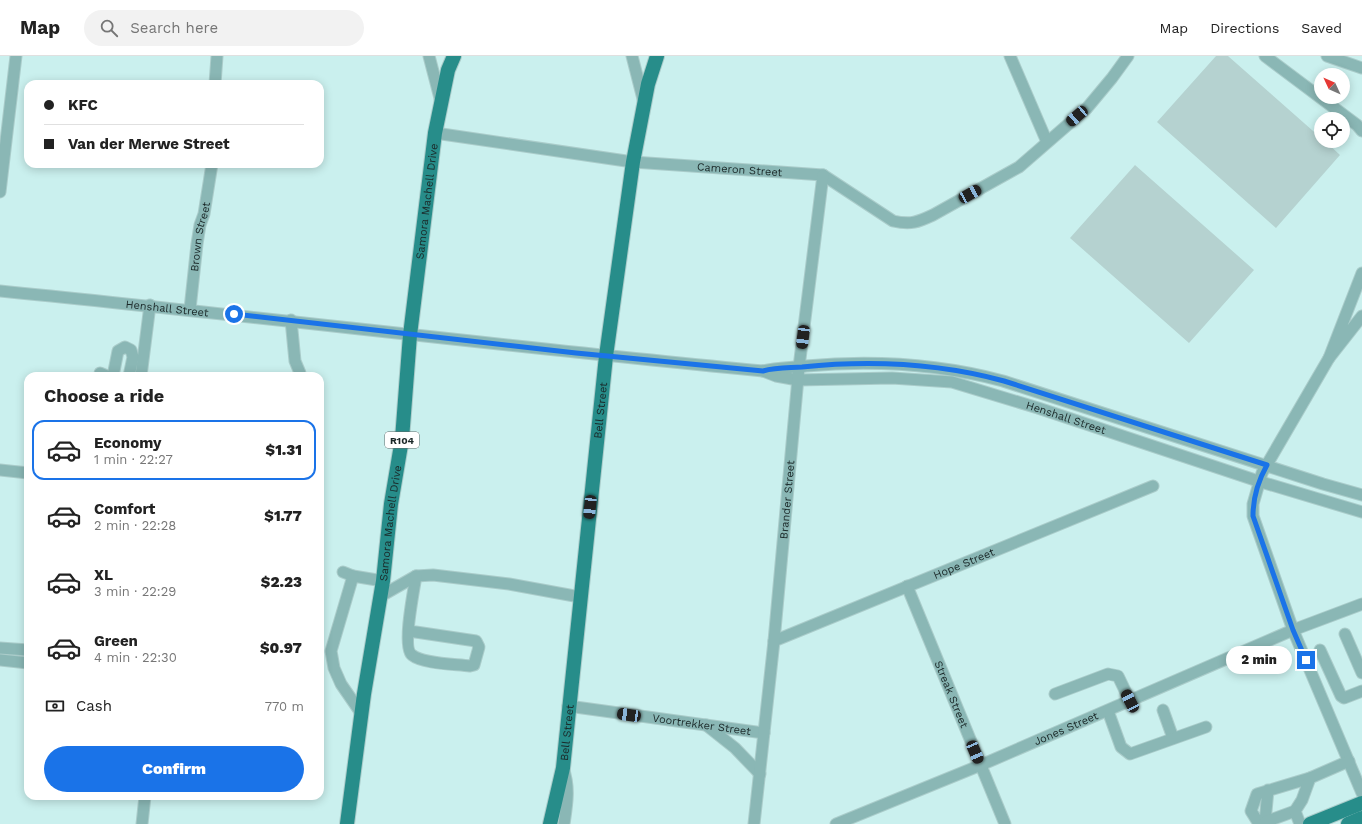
<!DOCTYPE html>
<meta charset="utf-8">
<style>
body{margin:0;font-family:"Work Sans",sans-serif;background:#f2f2f2;color:#222;height:100vh;display:flex;flex-direction:column;font-size:15px;white-space:nowrap}
*{box-sizing:border-box;margin:0}
p{font-size:13px;color:#767676}
.icon{flex:none;width:22px;height:22px;fill:none;stroke:currentColor;stroke-width:2;stroke-linecap:round;stroke-linejoin:round}
.map{position:relative;flex:1;overflow:hidden}
.side{position:absolute;left:24px;top:316px;width:300px;height:428px;display:flex;flex-direction:column;background:#fff;border-radius:12px;box-shadow:0 2px 10px #0003}
.side>*{flex:none}
.hud{position:absolute;left:24px;top:24px;width:300px;height:88px;border-radius:12px;box-shadow:0 2px 10px #0003;display:grid;align-content:center;height:88px;padding:0 20px;background:#fff}
.needle{width:26px;rotate:314deg}
.fabs{position:absolute;left:1314px;top:12px;display:grid;gap:8px}
.fabs a{display:grid;place-items:center;width:36px;height:36px;border-radius:50%;background:#fff;box-shadow:0 2px 10px #0003;font-size:20px}
.end{position:absolute;width:18px;height:18px;margin:-9px;border:5px solid #1a73e8;background:#fff;box-shadow:0 0 0 2px #fff}
.from{border-radius:50%}
.bubble{position:absolute;height:28px;border-radius:14px;background:#fff;box-shadow:0 2px 10px #0003;font-size:13px;font-weight:800;line-height:28px;text-align:center}
.car{position:absolute;width:12px;height:24px;margin:-12px -6px;border-radius:5px;box-shadow:0 0 3px 1px #0007;background:linear-gradient(#222 24%,#8ab4d8 0 40%,#222 0 76%,#8ab4d8 0 86%,#222 0)}
.hud b{display:flex;align-items:center;gap:14px;height:38px;font-size:15px}
.hud b+b{border-top:1px solid #e0e0e0}
.hud i{width:10px;height:10px;background:#222}
ul{padding:0;list-style:none}
li{display:flex;align-items:center;gap:12px;height:60px;margin:0 8px 6px;padding:0 12px;border:2px solid transparent;border-radius:12px}
li div{flex:1}
li b{display:block;font-size:15px}
li em{font-style:normal;font-weight:800}
li.current{border-color:#1a73e8}
li>.icon{width:36px;height:36px;stroke-width:1.5}
h2{padding:0 20px;font-size:18px;line-height:48px}
.pay{display:flex;align-items:center;gap:10px;height:44px;padding:0 20px;font-size:15px}
.pay p{margin-inline-start:auto}
.button{display:flex;gap:8px;margin-top:auto;padding:8px 20px}
.button a{flex:1;height:46px;border-radius:24px;background:#1a73e8;color:#fff;font-size:16px;font-weight:800;line-height:46px;text-align:center}
header{display:flex;align-items:center;gap:24px;box-sizing:border-box;height:56px;padding:0 20px;background:#fff;border-bottom:1px solid #e0e0e0}
header strong{font-size:19px}
nav{display:flex;gap:22px;margin-inline-start:auto;font-size:14px}
.search{width:280px;height:36px;background:#f2f2f2;display:flex;align-items:center;gap:10px;box-sizing:border-box;padding:0 14px;border-radius:22px;color:#767676;font-size:15px}
.map>svg:first-child{display:block}
.green{fill:#b5d2d0}
.lines{fill:none;stroke-linecap:round;stroke-linejoin:round}
.minor-casing{stroke:#aaccca;stroke-width:13}
.major-casing{stroke:#aaccca;stroke-width:16}
.minor{stroke:#8ab7b5;stroke-width:11}
.major{stroke:#278d8a;stroke-width:14}
.route{stroke:#1a73e8;stroke-width:5}
.labels{text-anchor:middle;stroke-width:3.5;stroke-linejoin:round;paint-order:stroke}
.shield{fill:#fff;stroke:#5f6868;stroke-width:1}
.shield-label{font-size:10px;font-weight:bold;fill:#1a2828}
.street-label{font-size:11px;fill:#1a2828;stroke:#fff}
</style>
<header>
<strong>Map</strong>
<div class="search"><svg class="icon" aria-label="search" viewBox="0 0 24 24"><circle cx="10" cy="10" r="6"/><path d="M15 15l6 6"/></svg>Search here</div>
<nav><a>Map</a><a>Directions</a><a>Saved</a></nav>
</header>
<div class="map">
<svg width="1362" height="768" viewBox="0 0 1362 768">
<rect width="100%" height="100%" fill="#caf0ee"/>
<path class="green" d="M1216,0H1228L1321,82V85H1325L1340,99L1276,172L1157,66Z
M1135,109L1254,214L1189,287L1070,182Z"/>
<g class="lines">
<defs>
<g id="minor">
<path d="M429,0L441,46"/>
<path d="M632,0L644,47"/>
<path d="M1010,0L1047,86"/>
<path d="M1265,0L1357,69L1362,75"/>
<path d="M1327,0L1362,12"/>
<path d="M215,28L217,0"/>
<path id="s1" d="M435,77L633,106L823,119L893,165C911,169 918,166 933,159L1019,111L1087,52L1112,22L1128,0"/>
<path d="M0,136L16,0"/>
<path d="M1362,217L1329,302L1362,260"/>
<path id="s2" d="M0,235C255,260 508,291 763,315L776,320L798,324L892,322L952,326L1038,352L1258,425L1362,456"/>
<path id="s3" d="M190,253L197,188L200,169L204,158L212,108"/>
<path d="M291,264L295,305L300,317"/>
<path d="M1329,302L1262,417L1253,448V460L1293,574L1362,737"/>
<path d="M763,315C777,311 791,312 806,310C872,304 939,308 1003,325L1323,428L1362,439"/>
<path d="M100,317L107,320"/>
<path d="M113,320L118,295L125,291L131,294L133,301L129,320"/>
<path d="M141,320L150,249"/>
<path d="M0,414L28,417"/>
<path d="M343,516L353,520L383,525"/>
<path d="M353,520L331,595L334,612L341,628L361,657"/>
<path id="s4" d="M907,530L1005,768"/>
<path d="M381,540L416,520L433,519L509,528L580,541"/>
<path d="M409,575L476,585L479,591L474,609L470,610C455,608 423,608 412,599C402,592 414,533 416,520"/>
<path d="M1345,578L1362,617"/>
<path id="s5" d="M774,585L1153,430"/>
<path d="M0,592L28,594"/>
<path d="M1320,594L1341,640L1344,642L1362,635"/>
<path d="M0,604L28,607"/>
<path d="M1055,638L1108,618L1118,620L1130,645"/>
<path id="s6" d="M568,650L764,677"/>
<path d="M1163,654L1173,682"/>
<path d="M1108,655L1121,691L1130,698L1206,671"/>
<path d="M706,669L735,692L760,718"/>
<path d="M563,712C570,731 567,748 564,768"/>
<path d="M1268,734L1265,766L1259,768L1251,755L1257,738L1310,722"/>
<path d="M142,768L145,740"/>
<path id="s7" d="M754,768L774,585L799,311L823,119"/>
<path id="s8" d="M836,768L981,709L1293,574L1362,548"/>
<path d="M1265,768V766L1295,755"/>
<path d="M1300,768L1295,755L1302,744L1310,722L1349,705"/>
</g>
<g id="major">
<path id="s9" d="M347,768L364,638L383,525L391,448L402,383L410,279L435,77L448,14L454,0"/>
<path id="s10" d="M550,768L563,712L606,300L633,106L648,28L657,0"/>
<path d="M1310,768L1362,747"/>
<path d="M1348,768L1362,762"/>
</g>
</defs>
<use href="#minor" class="minor-casing"/>
<use href="#major" class="major-casing"/>
<use href="#minor" class="minor"/>
<use href="#major" class="major"/>
</g>
<g class="lines">
<path class="route" d="M234,258L576,297L763,315C777,311 789,312 802,311C870,304 938,307 1004,325L1267,409C1258,425 1253,442 1253,460L1293,574L1306,604"/>
</g>
<g class="labels">
<rect class="shield" x="385" y="376" width="34" height="16" rx="3"/>
<g class="shield-label">
<text x="402" y="388">R104</text>
</g>
<g class="street-label">
<text dy="4" stroke="none"><textPath href="#s1" startOffset="307">Cameron Street</textPath></text>
<text dy="4" stroke="none"><textPath href="#s9" startOffset="628">Samora Machell Drive</textPath></text>
<text dy="4" stroke="none"><textPath href="#s3" startOffset="73">Brown Street</textPath></text>
<text dy="4" stroke="none"><textPath href="#s2" startOffset="168">Henshall Street</textPath></text>
<text dy="4" stroke="none"><textPath href="#s10" startOffset="417">Bell Street</textPath></text>
<text dy="4" stroke="none"><textPath href="#s2" startOffset="1077">Henshall Street</textPath></text>
<text dy="4" stroke="none"><textPath href="#s7" startOffset="326">Brander Street</textPath></text>
<text dy="4" stroke="none"><textPath href="#s9" startOffset="304">Samora Machell Drive</textPath></text>
<text dy="4" stroke="none"><textPath href="#s5" startOffset="205">Hope Street</textPath></text>
<text dy="4" stroke="none"><textPath href="#s4" startOffset="117">Streak Street</textPath></text>
<text dy="4" stroke="none"><textPath href="#s6" startOffset="135">Voortrekker Street</textPath></text>
<text dy="4" stroke="none"><textPath href="#s8" startOffset="249">Jones Street</textPath></text>
<text dy="4" stroke="none"><textPath href="#s10" startOffset="93">Bell Street</textPath></text>
</g>
</g>
</svg>
<div class="fabs">
<a><svg class="needle" viewBox="-14 -14 28 28"><path d="M0-13l5 13h-10z" fill="#e53935"/><path d="M0 13l5-13h-10z" fill="#767676"/></svg></a>
<a><svg class="icon" aria-label="locate" viewBox="0 0 24 24"><circle cx="12" cy="12" r="6"/><path d="M12 2v4M12 18v4M2 12h4M18 12h4"/></svg></a>
</div>
<i class="end from" style="left:234px;top:258px"></i>
<i class="end" style="left:1306px;top:604px"></i>
<div class="bubble" style="left:1226px;top:590px;width:66px">2 min</div>
<i class="car" style="left:1077px;top:60px;rotate:229deg"></i>
<i class="car" style="left:970px;top:138px;rotate:61deg"></i>
<i class="car" style="left:803px;top:281px;rotate:187deg"></i>
<i class="car" style="left:590px;top:451px;rotate:186deg"></i>
<i class="car" style="left:1130px;top:645px;rotate:333deg"></i>
<i class="car" style="left:629px;top:659px;rotate:278deg"></i>
<i class="car" style="left:975px;top:696px;rotate:157deg"></i>
<div class="hud">
<b><i class="from"></i>KFC</b>
<b><i></i>Van der Merwe Street</b>
</div>
<section class="side">
<h2>Choose a ride</h2>
<ul>
<li class="current"><svg class="icon" aria-label="car" viewBox="0 0 24 24"><path d="M5 17H2v-5l4-1 3-4h7l3 4 3 1v5h-3M9 17h6M6 11h13"/><circle cx="7" cy="17" r="2"/><circle cx="17" cy="17" r="2"/></svg><div><b>Economy</b><p>1 min · 22:27</p></div><em>$1.31</em></li>
<li><svg class="icon" aria-label="car" viewBox="0 0 24 24"><path d="M5 17H2v-5l4-1 3-4h7l3 4 3 1v5h-3M9 17h6M6 11h13"/><circle cx="7" cy="17" r="2"/><circle cx="17" cy="17" r="2"/></svg><div><b>Comfort</b><p>2 min · 22:28</p></div><em>$1.77</em></li>
<li><svg class="icon" aria-label="car" viewBox="0 0 24 24"><path d="M5 17H2v-5l4-1 3-4h7l3 4 3 1v5h-3M9 17h6M6 11h13"/><circle cx="7" cy="17" r="2"/><circle cx="17" cy="17" r="2"/></svg><div><b>XL</b><p>3 min · 22:29</p></div><em>$2.23</em></li>
<li><svg class="icon" aria-label="car" viewBox="0 0 24 24"><path d="M5 17H2v-5l4-1 3-4h7l3 4 3 1v5h-3M9 17h6M6 11h13"/><circle cx="7" cy="17" r="2"/><circle cx="17" cy="17" r="2"/></svg><div><b>Green</b><p>4 min · 22:30</p></div><em>$0.97</em></li>
</ul>
<div class="pay"><svg class="icon" aria-label="cash" viewBox="0 0 24 24"><path d="M3 7h18v10H3z"/><circle cx="12" cy="12" r="2"/></svg>Cash<p>770 m</p></div>
<div class="button"><a>Confirm</a></div>
</section>
</div>
